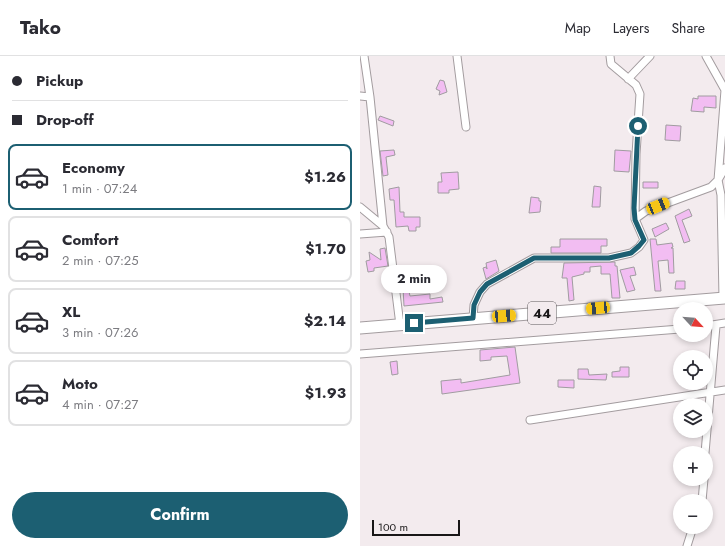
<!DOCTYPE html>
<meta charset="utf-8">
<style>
body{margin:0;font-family:Jost,sans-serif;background:#f2f2f3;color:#2b2b33;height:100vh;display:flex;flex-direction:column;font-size:15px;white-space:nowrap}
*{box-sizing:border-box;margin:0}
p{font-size:13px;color:#7c7c81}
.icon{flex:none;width:22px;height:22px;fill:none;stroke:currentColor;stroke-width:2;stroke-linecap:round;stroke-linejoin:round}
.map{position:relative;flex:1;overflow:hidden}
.sheet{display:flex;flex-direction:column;background:#fff;width:360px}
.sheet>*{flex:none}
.top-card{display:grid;align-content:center;height:88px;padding:0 12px;background:#fff}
.needle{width:26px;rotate:116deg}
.tools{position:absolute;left:313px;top:246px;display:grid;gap:8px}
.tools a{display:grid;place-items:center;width:40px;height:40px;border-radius:50%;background:#fff;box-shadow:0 2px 6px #0003;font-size:20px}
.scale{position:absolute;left:12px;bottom:10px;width:88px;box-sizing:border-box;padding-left:4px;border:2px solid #181617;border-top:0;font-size:11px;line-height:14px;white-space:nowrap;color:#181617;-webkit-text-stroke:3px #f3ebee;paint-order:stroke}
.end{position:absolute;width:18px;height:18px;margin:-9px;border:5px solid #1c5f72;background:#fff;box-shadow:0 0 0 2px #fff}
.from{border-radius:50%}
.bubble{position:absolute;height:28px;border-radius:14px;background:#fff;box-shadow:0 2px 6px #0003;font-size:13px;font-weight:700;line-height:28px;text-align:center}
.car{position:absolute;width:12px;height:24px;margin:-12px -6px;border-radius:5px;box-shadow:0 0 3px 1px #0007;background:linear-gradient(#f5c518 24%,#345 0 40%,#f5c518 0 76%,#345 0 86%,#f5c518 0)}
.top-card b{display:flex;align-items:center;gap:14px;height:38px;font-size:15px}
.top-card b+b{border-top:1px solid #e1e1e2}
.top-card i{width:10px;height:10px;background:#2b2b33}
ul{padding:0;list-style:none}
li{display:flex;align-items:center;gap:12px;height:66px;margin:0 8px 6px;padding:0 4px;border:2px solid #e1e1e2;border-radius:8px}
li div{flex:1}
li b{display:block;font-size:15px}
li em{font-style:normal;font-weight:700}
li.selected{border-color:#1c5f72}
li>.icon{width:36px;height:36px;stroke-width:1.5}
.primary-button{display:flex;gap:8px;margin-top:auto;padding:8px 12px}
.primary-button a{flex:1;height:46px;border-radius:24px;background:#1c5f72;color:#fff;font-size:16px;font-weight:700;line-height:46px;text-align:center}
header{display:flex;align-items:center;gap:24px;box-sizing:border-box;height:56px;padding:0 20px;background:#fff;border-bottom:1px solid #e1e1e2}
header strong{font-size:19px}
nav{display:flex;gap:22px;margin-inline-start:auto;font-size:14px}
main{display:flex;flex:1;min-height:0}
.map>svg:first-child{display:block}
.building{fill:#f2bdf2;stroke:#a09ca0}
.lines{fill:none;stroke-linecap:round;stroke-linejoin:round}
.street-casing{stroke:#a39c9f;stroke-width:9}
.primary-casing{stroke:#a39c9f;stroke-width:13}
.street{stroke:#fff;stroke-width:7}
.primary{stroke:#fff;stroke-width:11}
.route{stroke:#1c5f72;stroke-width:5}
.labels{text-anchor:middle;stroke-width:3;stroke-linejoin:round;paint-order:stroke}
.shield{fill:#f3ebee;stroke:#5a5658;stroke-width:1}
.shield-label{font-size:13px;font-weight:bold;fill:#181617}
</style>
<header>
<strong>Tako</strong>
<nav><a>Map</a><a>Layers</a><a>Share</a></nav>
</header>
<main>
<section class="sheet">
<div class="top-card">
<b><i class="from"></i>Pickup</b>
<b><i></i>Drop-off</b>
</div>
<ul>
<li class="selected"><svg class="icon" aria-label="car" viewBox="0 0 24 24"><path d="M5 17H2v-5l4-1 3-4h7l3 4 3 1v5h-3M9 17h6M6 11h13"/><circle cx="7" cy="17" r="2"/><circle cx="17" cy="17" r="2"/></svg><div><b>Economy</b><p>1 min · 07:24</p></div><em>$1.26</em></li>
<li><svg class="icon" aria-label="car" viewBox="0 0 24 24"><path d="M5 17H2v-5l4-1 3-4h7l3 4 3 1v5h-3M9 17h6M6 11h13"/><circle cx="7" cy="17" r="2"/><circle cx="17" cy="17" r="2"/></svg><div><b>Comfort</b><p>2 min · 07:25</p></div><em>$1.70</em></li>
<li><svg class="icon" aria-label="car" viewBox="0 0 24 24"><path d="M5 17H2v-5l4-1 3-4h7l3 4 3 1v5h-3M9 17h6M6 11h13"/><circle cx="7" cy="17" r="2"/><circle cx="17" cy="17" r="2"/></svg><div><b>XL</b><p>3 min · 07:26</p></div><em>$2.14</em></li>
<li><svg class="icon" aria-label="car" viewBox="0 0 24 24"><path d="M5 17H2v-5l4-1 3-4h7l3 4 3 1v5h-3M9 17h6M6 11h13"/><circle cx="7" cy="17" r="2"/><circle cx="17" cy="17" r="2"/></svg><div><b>Moto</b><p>4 min · 07:27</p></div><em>$1.93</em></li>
</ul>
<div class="primary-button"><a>Confirm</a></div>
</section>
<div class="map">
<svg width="365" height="490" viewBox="0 0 365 490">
<rect width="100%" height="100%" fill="#f3ebee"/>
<path class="building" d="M80,24L84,25L87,36L79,39L80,35L76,33Z
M338,40H356V52L344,51V56L331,55L333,42L338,43Z
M20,60L34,65L33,70L18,64Z
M306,69L321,70L320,85L305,84Z
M34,94L35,99L26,101L28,119L23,120L20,95Z
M255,94L271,95L269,116L254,115Z
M98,116L99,133L89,134V137H78V126H82L81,117Z
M283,126H298V132H283Z
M234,130L241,131L240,151H232Z
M39,131L40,156H44V161H60V171H56V175H49L48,170L36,171L34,144H30L29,133Z
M171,141L179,142V145H181L180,156L169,157Z
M329,153L332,160L322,164L330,185L324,187L315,160Z
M306,167L309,173L295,181L292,173Z
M200,183H247V190H241V197H191V191H200Z
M290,183H296L297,189L312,187L313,191L311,192H313L314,217H309L308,204L298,205L301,235H295Z
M25,192L28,210L14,212V215L8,216L6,205L10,204L9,196L21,204L20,193Z
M136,204L139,215L126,223L123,212L126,211L127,213L126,207Z
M255,206V210H257L260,242H252L250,218H241V210L230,211V216H224V218L212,221L214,244L209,245L207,222H202L204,207Z
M274,211L276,219L270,220L275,234L267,236L260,214Z
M316,225H325V233H315Z
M48,231L50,240L70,238V243L82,241L83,246L44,250L43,232Z
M155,291L160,327L82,338L81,325L101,323V327L150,319L147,300L131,301V304L120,305V294Z
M37,305L38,318L32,319L30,306Z
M260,311H269V321H252V316L260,315Z
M218,313H228L229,319L247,318L246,324L218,323Z
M198,324H214V332L198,331Z"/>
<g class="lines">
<defs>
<path id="street" d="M4,0L10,41L23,170
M97,0L106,71
M250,0L251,8L276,29L280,38L276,98L275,163
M346,0L365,34L358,124L361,139L363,242
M268,23L290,0
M0,40L10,41
M0,151L23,170L29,181L40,269
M0,178L27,176
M113,262L114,249L120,236L127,228L174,202H249L271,197L279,191L284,184L275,163L286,155L351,131L358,124L365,112
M346,270L365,267
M0,298L320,273
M170,364L365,334
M345,397L356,270
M342,445L344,423
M327,490L333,471"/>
<path id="primary" d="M0,272L365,242"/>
</defs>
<use href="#street" class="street-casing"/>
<use href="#primary" class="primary-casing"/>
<use href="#street" class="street"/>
<use href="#primary" class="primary"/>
</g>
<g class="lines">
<path class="route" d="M54,267L113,262L114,249L120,236L127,228L174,202H249L271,197L279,190L284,184L275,164L274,152L278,70"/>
</g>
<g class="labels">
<rect class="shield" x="168" y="246" width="28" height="22" rx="3"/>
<g class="shield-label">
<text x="182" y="262">44</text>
</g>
</g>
</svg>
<div class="tools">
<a><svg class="needle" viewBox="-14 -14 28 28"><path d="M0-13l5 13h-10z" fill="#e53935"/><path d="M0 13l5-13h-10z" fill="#7c7c81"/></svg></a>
<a><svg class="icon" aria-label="locate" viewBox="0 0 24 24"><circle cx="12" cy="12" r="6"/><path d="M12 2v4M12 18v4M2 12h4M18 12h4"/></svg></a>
<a><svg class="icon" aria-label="layers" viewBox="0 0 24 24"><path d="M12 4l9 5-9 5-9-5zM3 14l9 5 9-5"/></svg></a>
<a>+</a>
<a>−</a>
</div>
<div class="scale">100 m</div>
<i class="end from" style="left:278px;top:70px"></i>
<i class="end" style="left:54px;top:267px"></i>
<div class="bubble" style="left:21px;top:209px;width:66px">2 min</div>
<i class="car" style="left:298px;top:150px;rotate:68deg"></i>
<i class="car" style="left:238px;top:252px;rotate:265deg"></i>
<i class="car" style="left:144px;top:260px;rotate:86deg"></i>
</div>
</main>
